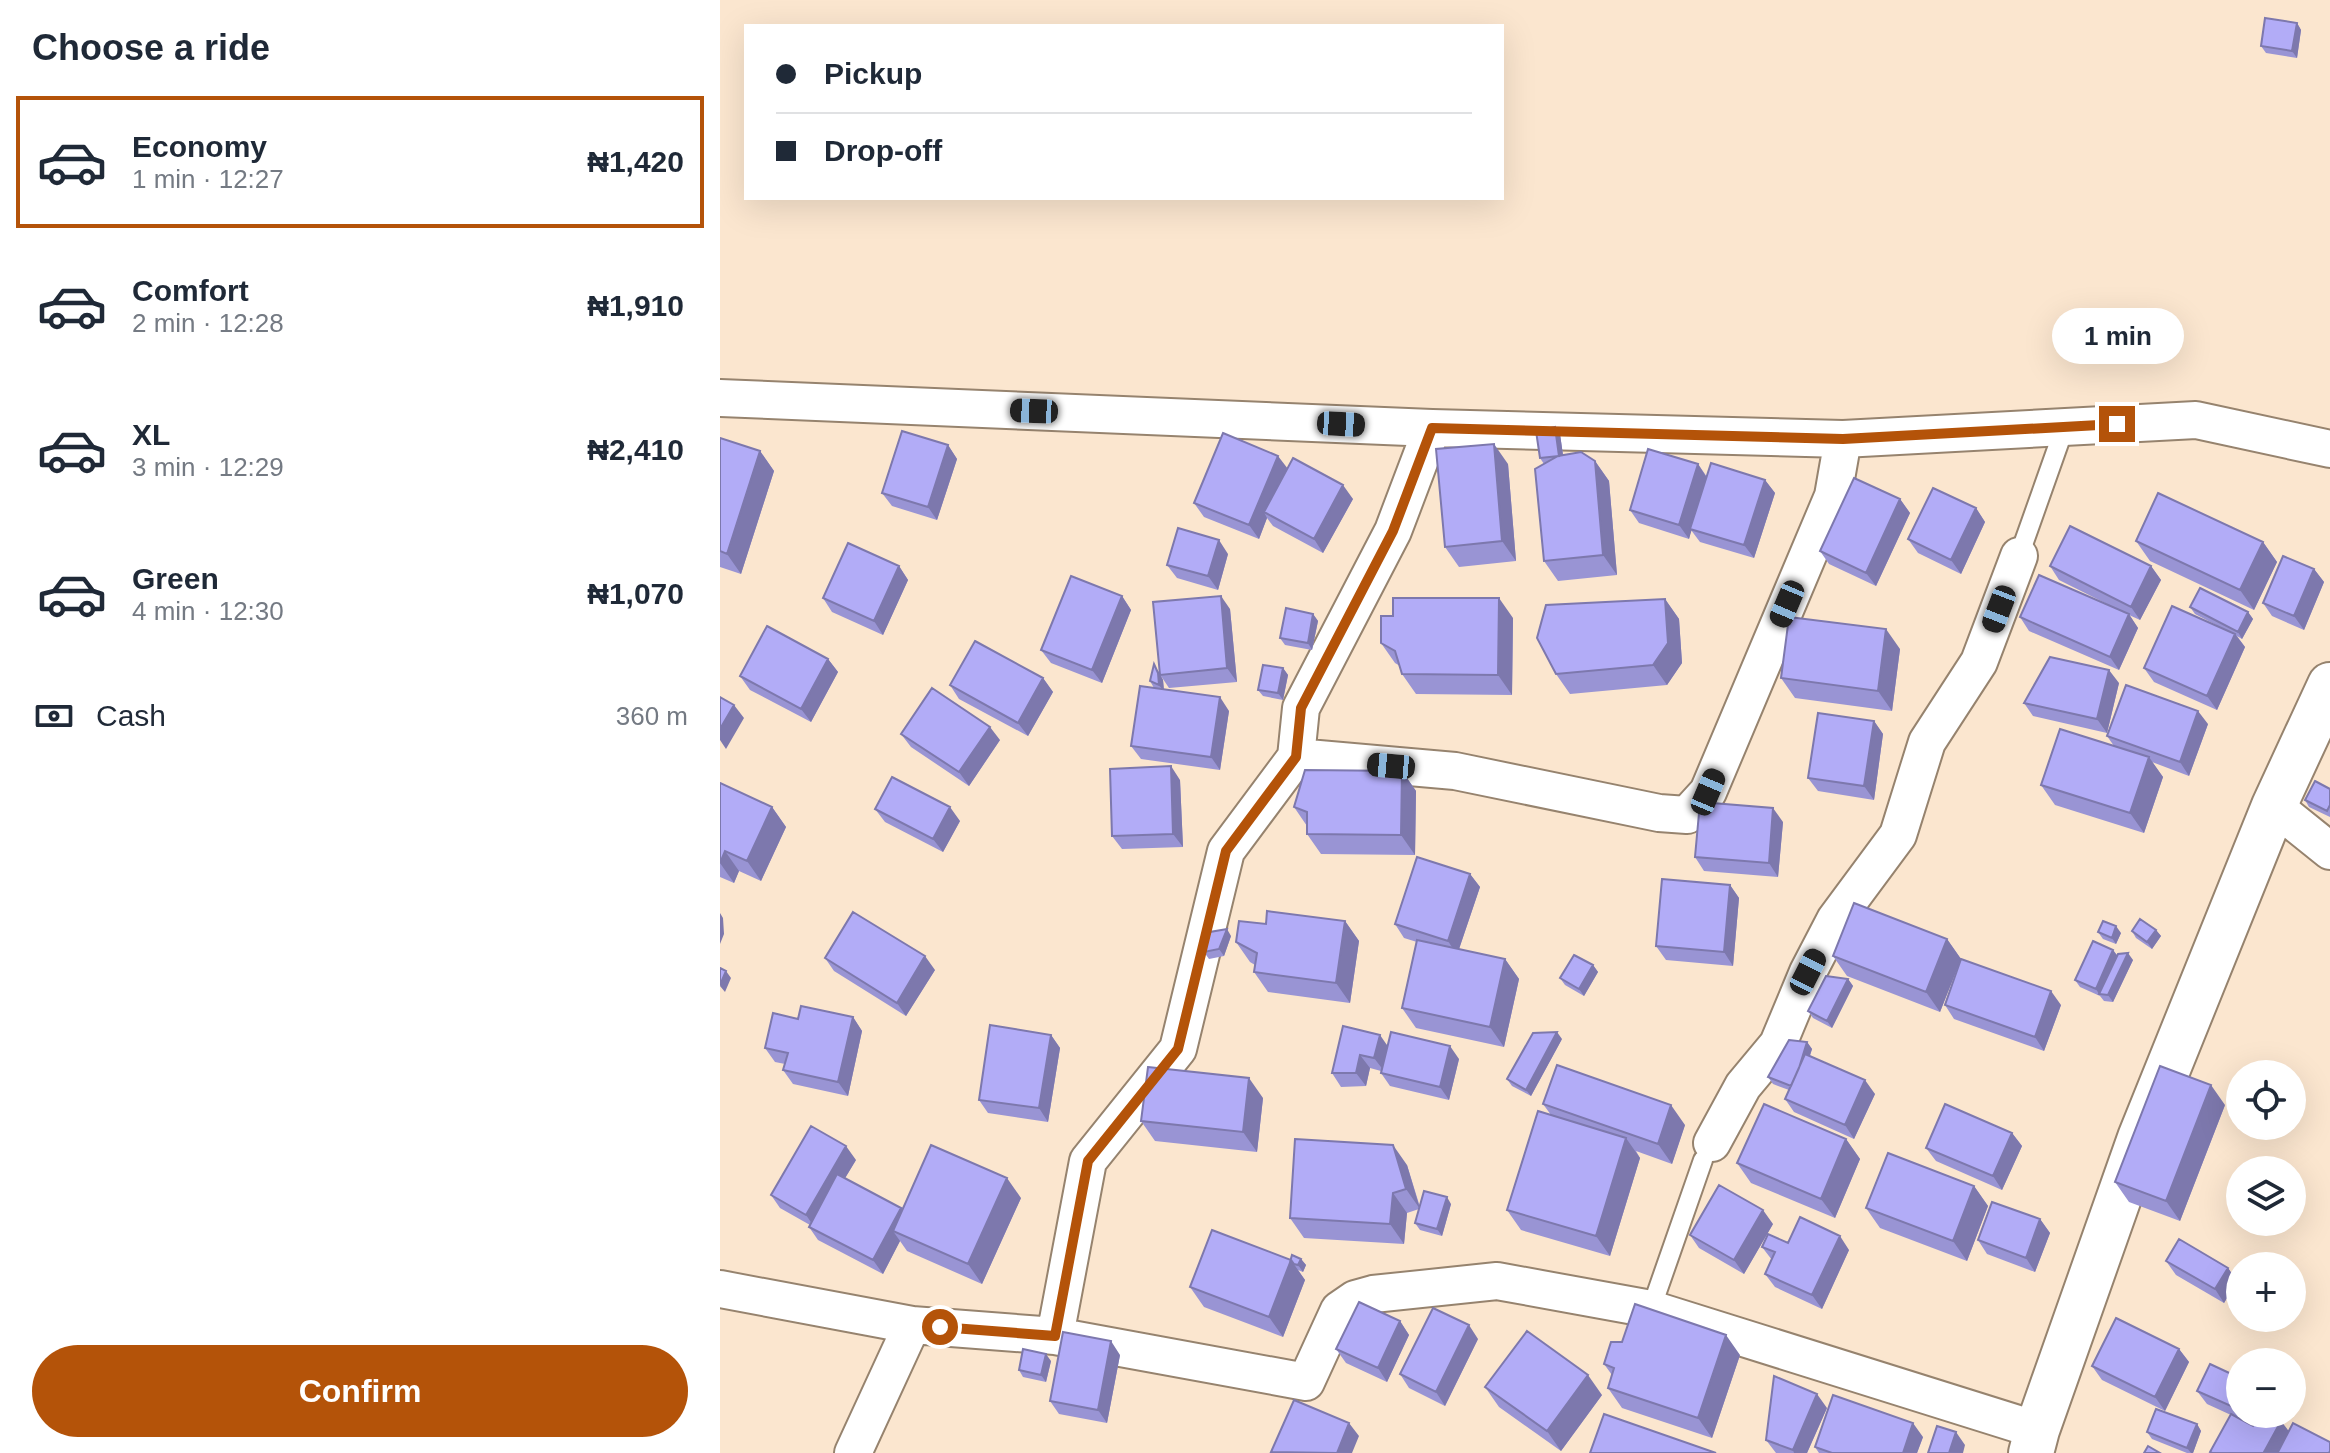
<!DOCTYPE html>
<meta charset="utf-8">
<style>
body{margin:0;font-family:Arial,sans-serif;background:#f6f6f7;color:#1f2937;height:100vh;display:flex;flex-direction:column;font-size:30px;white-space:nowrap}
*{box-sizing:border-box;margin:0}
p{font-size:26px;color:#747a83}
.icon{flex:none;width:44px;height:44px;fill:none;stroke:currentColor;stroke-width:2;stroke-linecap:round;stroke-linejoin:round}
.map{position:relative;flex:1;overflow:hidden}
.sheet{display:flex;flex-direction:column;background:#fff;width:720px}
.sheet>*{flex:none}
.banner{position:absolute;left:24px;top:24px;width:760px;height:176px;border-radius:0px;box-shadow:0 8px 32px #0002;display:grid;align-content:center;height:176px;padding:0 32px;background:#fff}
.buttons{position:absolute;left:1506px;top:1060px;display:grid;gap:16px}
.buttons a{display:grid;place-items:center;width:80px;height:80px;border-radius:50%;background:#fff;box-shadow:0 8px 32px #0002;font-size:40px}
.end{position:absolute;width:36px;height:36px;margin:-18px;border:10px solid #b45309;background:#fff;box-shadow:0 0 0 4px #fff}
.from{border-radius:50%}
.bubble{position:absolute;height:56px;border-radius:28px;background:#fff;box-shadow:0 8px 32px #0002;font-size:26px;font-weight:700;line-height:56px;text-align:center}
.car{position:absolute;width:24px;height:48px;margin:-24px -12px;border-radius:10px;box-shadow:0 0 6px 2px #0007;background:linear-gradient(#222 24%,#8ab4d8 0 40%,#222 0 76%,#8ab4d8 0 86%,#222 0)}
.banner b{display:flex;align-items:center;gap:28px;height:76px;font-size:30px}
.banner b+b{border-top:2px solid #e0e1e3}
.banner i{width:20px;height:20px;background:#1f2937}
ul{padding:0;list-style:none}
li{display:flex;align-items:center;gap:24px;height:132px;margin:0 16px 12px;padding:0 16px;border:4px solid transparent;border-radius:0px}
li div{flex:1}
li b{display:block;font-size:30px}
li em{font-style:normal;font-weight:700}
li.active{border-color:#b45309}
li>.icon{width:72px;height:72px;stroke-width:1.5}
h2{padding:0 32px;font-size:36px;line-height:96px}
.pay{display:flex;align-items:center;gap:20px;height:88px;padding:0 32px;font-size:30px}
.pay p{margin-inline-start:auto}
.primary-button{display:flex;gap:16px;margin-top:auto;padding:16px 32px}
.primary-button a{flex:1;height:92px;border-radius:48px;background:#b45309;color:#fff;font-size:32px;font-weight:700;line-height:92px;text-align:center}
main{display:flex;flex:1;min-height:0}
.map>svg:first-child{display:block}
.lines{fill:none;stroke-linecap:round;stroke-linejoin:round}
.service-casing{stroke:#96836e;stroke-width:22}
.minor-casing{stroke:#96836e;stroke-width:40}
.tertiary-casing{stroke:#96836e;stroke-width:48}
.service{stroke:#fff;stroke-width:18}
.minor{stroke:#fff;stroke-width:36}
.tertiary{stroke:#fff;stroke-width:44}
.wall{fill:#9994d4}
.shaded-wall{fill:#7d78ad}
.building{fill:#b2acf7;stroke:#7d78ad;stroke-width:2}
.route{stroke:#b45309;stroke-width:10}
</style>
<main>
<section class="sheet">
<h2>Choose a ride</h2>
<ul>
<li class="active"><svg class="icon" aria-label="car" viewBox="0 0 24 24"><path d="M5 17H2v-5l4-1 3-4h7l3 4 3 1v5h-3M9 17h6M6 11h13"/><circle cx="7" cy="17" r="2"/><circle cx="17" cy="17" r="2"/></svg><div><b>Economy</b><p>1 min · 12:27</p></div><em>₦1,420</em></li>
<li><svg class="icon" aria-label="car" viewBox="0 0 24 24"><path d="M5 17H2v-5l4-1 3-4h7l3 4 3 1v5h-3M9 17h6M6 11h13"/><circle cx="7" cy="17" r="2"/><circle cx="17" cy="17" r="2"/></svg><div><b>Comfort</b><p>2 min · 12:28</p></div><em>₦1,910</em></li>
<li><svg class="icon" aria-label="car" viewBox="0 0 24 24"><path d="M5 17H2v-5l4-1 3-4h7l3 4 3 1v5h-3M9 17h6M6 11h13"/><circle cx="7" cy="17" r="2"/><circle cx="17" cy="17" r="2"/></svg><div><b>XL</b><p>3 min · 12:29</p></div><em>₦2,410</em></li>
<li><svg class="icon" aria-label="car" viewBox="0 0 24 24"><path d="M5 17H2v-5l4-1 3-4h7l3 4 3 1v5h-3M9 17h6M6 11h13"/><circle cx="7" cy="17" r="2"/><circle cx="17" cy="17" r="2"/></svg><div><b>Green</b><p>4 min · 12:30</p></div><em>₦1,070</em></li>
</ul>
<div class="pay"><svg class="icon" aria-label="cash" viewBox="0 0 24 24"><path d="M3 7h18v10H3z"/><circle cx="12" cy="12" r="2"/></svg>Cash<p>360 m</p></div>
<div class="primary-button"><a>Confirm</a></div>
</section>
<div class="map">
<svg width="1610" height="1453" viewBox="0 0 1610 1453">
<rect width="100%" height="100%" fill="#fbe6cf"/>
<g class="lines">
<defs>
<path id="service" d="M1299,556L1345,426
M931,1309L983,1160"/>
<path id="minor" d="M0,398L712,428L1123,439L1476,420L1610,449
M576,757L735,771L939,813L967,815L988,792L1113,496L1123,439
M1554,806L1610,851
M992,1143L1023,1086L1058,1044L1088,972L1115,920L1178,835L1207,742L1259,662L1299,556
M0,1289L192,1325
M335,1336L368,1161L458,1049L506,851L576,757L581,708L673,531L712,428
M133,1453L192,1325L335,1336L586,1382L619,1310L635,1299L653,1294L777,1281L931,1309L1317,1430"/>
<path id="tertiary" d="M1311,1453L1317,1430L1420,1138L1554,806L1610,685"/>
</defs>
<use href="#service" class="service-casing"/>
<use href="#minor" class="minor-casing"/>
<use href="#tertiary" class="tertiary-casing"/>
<use href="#service" class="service"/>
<use href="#minor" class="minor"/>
<use href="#tertiary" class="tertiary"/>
</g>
<path class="wall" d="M1577,23L1581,30L1577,58L1546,53L1541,46Z
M835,427L840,434L843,455L875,461L889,481L897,575L838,581L824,561V464L820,458Z
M0,438L40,451L54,471L21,574L0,567Z
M228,445L237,459L217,520L172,506L162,493Z
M788,464L796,561L739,567L725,547Z
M978,464L987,477L1045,480L1055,493L1034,558L980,542L971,530L969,539L919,523L910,510Z
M567,468L633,499L603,553L553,526L547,518L539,539L484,517L474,503Z
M1180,499L1190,513L1156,586L1109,564L1100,551Z
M1256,508L1265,522L1241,574L1198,553L1188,539Z
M1416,541L1543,542L1557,562L1534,610L1430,561Z
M508,554L498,590L457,578L447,565Z
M179,566L188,580L163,635L112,612L103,598Z
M1330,566H1431L1441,580L1420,620L1409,615L1418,628L1399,670L1309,631L1300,617L1399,610L1339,580Z
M1594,569L1604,582L1584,630L1552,616L1543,603Z
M402,596L411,610L382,683L331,663L321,650Z
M945,599L959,619L962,663L947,685L850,694L836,674Z
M1470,607L1528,612L1533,619L1522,639L1517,636L1525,647L1497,710L1434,682L1424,668L1496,625L1475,614Z
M510,609L517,682L449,688L441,676L443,680L444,689L509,711L500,770L421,759L411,746L434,688L430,681L440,674Z
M593,614L598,621L592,650L565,645L560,638Z
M793,618L792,695L696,694L682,674L680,666L675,663L661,643Z
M1180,649L1172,711L1075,698L1061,678Z
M108,659L118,672L91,722L30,690L20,676Z
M563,668L568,675L563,700L543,696L538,690Z
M323,678L333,692L308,736L239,699L230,685Z
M1399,683L1387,733L1313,716L1304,703Z
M1154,721L1163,734L1154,800L1098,791L1088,778Z
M1488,724L1469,776L1432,762L1443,777L1424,833L1335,805L1321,785L1394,746L1387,736Z
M181,734L280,740L249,786L191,747Z
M682,771L696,791L695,855L601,854L587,834V826L574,807Z
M460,780L463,847L402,849L392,836Z
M0,783L52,807L66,827L41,881L19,871L14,883L0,877Z
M1610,789V817L1589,807L1585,800Z
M155,809L240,821L223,852L165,822Z
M1063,822L1058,877L984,871L975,857Z
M750,874L760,887L739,949L785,959L799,979L784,1047L696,1028L682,1008L697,942L684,938L675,924Z
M1010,885L1019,898L1013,966L946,960L936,946Z
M625,921L639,941L630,1003L548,992L534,972L535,965L530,962L516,942L546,924Z
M1436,930L1441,936L1432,949L1416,938L1412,931Z
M1378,932L1401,933L1396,944L1383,939Z
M511,936L504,956L489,959L484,952Z
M1227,939L1241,959L1220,1012L1127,976L1113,956Z
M1393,950L1397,955L1413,960L1393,1002L1384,1001L1380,996L1360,987L1355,980Z
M105,958L215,970L186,1016L114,971Z
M873,965L878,972L864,996L845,985L840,978Z
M1128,979L1133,986L1112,1028L1093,1018L1088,1011Z
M1225,1005H1341L1324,1051L1234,1019Z
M133,1017L142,1031L128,1096L73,1084L63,1070L65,1064L55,1062L45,1048L78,1019Z
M623,1026L667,1045L739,1059L729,1100L670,1086L661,1073V1071L650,1068L646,1086L621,1087L612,1073Z
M331,1035L340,1048L328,1122L268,1113L259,1100Z
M842,1039L811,1096L792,1086L787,1079Z
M1087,1042L1092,1049L1090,1056L1155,1094L1134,1139L1074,1112L1065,1099L1069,1090L1053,1084L1048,1077Z
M543,1098L537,1152L435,1141L421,1121Z
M823,1104L965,1125L952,1164L916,1151L920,1158L890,1256L801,1230L787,1210L831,1115Z
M1505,1105L1460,1221L1409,1202L1395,1182Z
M1292,1133L1302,1146L1282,1190L1216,1161L1206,1148Z
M1126,1139L1140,1159L1115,1218L1031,1183L1017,1163Z
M136,1160L125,1178L182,1209L301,1198L262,1284L187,1251L180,1241L163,1274L98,1240L89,1227L90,1225L60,1208L51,1195Z
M687,1165L700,1207L731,1204L722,1236L700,1230L695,1223L699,1209L687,1213L684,1244L584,1238L570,1218Z
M1254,1186L1268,1206L1247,1261L1160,1228L1146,1208Z
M1320,1219L1330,1233L1315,1272L1267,1254L1258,1240Z
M1053,1224L1024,1274L979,1248L970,1235Z
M1068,1243L1129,1250L1102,1309L1055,1287L1045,1274L1052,1260L1042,1247Z
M581,1259L586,1265L583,1272L578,1270L585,1280L563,1337L484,1307L470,1287L571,1260Z
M1446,1261L1508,1268L1517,1281L1504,1303L1456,1275Z
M680,1321L689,1335L667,1382L626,1363L616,1349Z
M758,1339L725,1406L689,1388L680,1374Z
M1459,1349L1469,1362L1445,1411L1382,1380L1372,1366Z
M400,1355L387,1423L339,1414L330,1401Z
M1020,1355L992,1438L902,1408L888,1388L892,1375L884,1364Z
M331,1361L326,1382L303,1377L299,1370Z
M1520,1378V1414H1549L1569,1432L1491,1453L1511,1415L1487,1404L1477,1391Z
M765,1387L882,1395L841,1451L779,1407Z
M1107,1408L1087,1453H1056L1046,1440Z
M1477,1424L1481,1431L1473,1453H1467L1432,1439L1427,1432Z
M1203,1437L1197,1453H1099L1095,1447Z"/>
<path class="shaded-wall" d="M1577,23L1581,30L1577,58L1572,51Z
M835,427L840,434L844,462L839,456Z
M774,444L788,464L796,561L782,541Z
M228,445L237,459L217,520L208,507Z
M40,451L54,471L21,574L7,554Z
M558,456L568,469L544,512L547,518L539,539L529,525Z
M875,461L889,481L897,575L883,555Z
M978,464L987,478L969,539L959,525Z
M1045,480L1055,493L1034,558L1024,545Z
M623,485L633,499L603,553L594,539Z
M1180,499L1190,513L1156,586L1146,573Z
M1256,508L1265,522L1241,574L1231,560Z
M499,540L508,554L498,590L488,576Z
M1543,542L1557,562L1534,610L1520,590Z
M179,566L188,580L163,635L154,621Z
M1431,566L1441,580L1420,620L1411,607Z
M1594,569L1604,582L1584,630L1574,616Z
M402,596L411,610L382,683L372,670Z
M501,596L510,609L517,682L507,668Z
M779,598L793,618L792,695L778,675Z
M945,599L959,619L962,663L947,685L933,665Z
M1528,612L1533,619L1522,639L1518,632Z
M593,614L598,621L592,650L588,643Z
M1409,614L1418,628L1399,670L1390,657Z
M1166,629L1180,649L1172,711L1158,691Z
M1515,634L1525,647L1497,710L1487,696Z
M108,659L118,672L91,722L81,709Z
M434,664L443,680L444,692L439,685Z
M563,668L568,675L563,700L558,693Z
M1389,670L1399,683L1387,733L1377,719Z
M323,678L333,692L308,736L298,723Z
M500,697L509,711L500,770L491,757Z
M14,705L24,718L6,749L0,740V729Z
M1478,711L1488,724L1469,776L1460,762Z
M1154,721L1163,734L1154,800L1144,786Z
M270,727L280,740L249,786L239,772Z
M1429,757L1443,777L1424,833L1410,813Z
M451,766L460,780L463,847L453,834Z
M682,771L696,791L695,855L681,835Z
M52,807L66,827L41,881L27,861Z
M230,807L240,821L223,852L213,839Z
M1053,808L1063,822L1058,877L1049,863Z
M5,851L19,871L14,883L0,863Z
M750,874L760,887L737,955L728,941Z
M1010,885L1019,898L1013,966L1004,952Z
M0,913L3,918L4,934L0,944Z
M625,921L639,941L630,1003L616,983Z
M1396,926L1401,933L1396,944L1392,938Z
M507,929L511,936L504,956L499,949Z
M1436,930L1441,936L1432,949L1427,942Z
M1227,939L1241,959L1220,1012L1206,992Z
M1393,950L1398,957L1379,994L1376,989Z
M1408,953L1413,960L1393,1002L1388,995Z
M205,956L215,970L186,1016L177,1003Z
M785,959L799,979L784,1047L770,1027Z
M873,965L878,972L864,996L859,989Z
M6,971L11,978L5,992L0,986Z
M1128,979L1133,986L1112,1028L1107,1021Z
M1331,991L1341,1005L1324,1051L1315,1037Z
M133,1017L142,1031L128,1096L118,1082Z
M837,1032L842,1039L811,1096L806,1090Z
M331,1035L340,1048L328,1122L319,1108Z
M660,1035L669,1048L664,1071L654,1058Z
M1087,1042L1092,1049L1077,1093L1073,1087Z
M730,1046L739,1059L729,1100L720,1087Z
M640,1055L650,1068L646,1086L636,1073Z
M529,1078L543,1098L537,1152L523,1132Z
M1145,1080L1155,1094L1134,1139L1125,1125Z
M1491,1085L1505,1105L1460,1221L1446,1201Z
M951,1105L965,1125L952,1164L938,1144Z
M1292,1133L1302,1146L1282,1190L1273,1176Z
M906,1138L920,1158L890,1256L876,1236Z
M1126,1139L1140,1159L1115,1218L1101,1199Z
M673,1145L687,1165L700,1209L686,1189Z
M126,1146L136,1160L95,1228L86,1215Z
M287,1178L301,1198L262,1284L248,1264Z
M1254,1186L1268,1206L1247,1261L1233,1241Z
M673,1193L687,1213L684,1244L670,1224Z
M727,1197L731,1204L722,1236L717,1229Z
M181,1208L190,1221L173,1231L180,1241L163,1274L153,1260Z
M1043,1210L1053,1224L1024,1274L1014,1260Z
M1320,1219L1330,1233L1315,1272L1306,1258Z
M1120,1236L1129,1250L1102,1309L1092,1295Z
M581,1259L586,1265L583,1272L578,1265Z
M571,1260L585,1280L563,1337L549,1317Z
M1508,1268L1517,1281L1504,1303L1495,1289Z
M680,1321L689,1335L667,1382L658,1368Z
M749,1325L758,1339L725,1406L716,1392Z
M1006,1335L1020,1355L992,1438L978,1418Z
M391,1341L400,1355L387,1423L378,1410Z
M1459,1349L1469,1362L1445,1411L1435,1397Z
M326,1354L331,1361L326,1382L321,1375Z
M868,1375L882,1395L841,1451L827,1431Z
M1097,1394L1107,1408L1087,1453H1074L1073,1450Z
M1532,1414H1548L1540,1429L1531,1415Z
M1561,1421L1571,1434L1560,1453L1544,1452Z
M629,1423L639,1436L632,1453H617Z
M1193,1423L1203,1437L1197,1453H1183Z
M1477,1424L1481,1431L1473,1453H1471L1467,1448Z
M1236,1432L1245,1445L1243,1453H1229Z"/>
<path class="building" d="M1545,18L1577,23L1572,51L1541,46Z
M835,427L839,456L820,458L816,431Z
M182,431L228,445L208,507L162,493Z
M503,433L558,456L529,525L474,503Z
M0,438L40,451L7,554L0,551Z
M774,444L782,541L725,547L716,449Z
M928,449L978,464L959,525L910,510Z
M861,452L875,461L883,555L824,561L815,469L838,456Z
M573,458L623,485L594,539L544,512Z
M991,463L1045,480L1024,545L970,529Z
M1134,478L1180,499L1146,573L1100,551Z
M1213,488L1256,508L1231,560L1188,539Z
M1438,493L1543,542L1520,590L1416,541Z
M1350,526L1431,566L1411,607L1330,566Z
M458,528L499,540L488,576L447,565Z
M128,543L179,566L154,621L103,598Z
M1563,556L1594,569L1574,616L1543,603Z
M1319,575L1409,614L1390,657L1300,617Z
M351,576L402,596L372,670L321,650Z
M1480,588L1528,612L1518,632L1470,607Z
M501,596L507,668L440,675L433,602Z
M673,598H779L778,675L682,674L675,651L661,643V616H673Z
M945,599L948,643L933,665L836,674L817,638L826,605Z
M1452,606L1515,634L1487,696L1424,668Z
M566,608L593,614L588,643L560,638Z
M1069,617L1166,629L1158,691L1061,678Z
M47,626L108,659L81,709L20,676Z
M255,641L323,678L298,723L230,685Z
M1330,657L1389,670L1377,719L1304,703Z
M434,664L438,673L439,685L430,681Z
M543,665L563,668L558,693L538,690Z
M1406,685L1478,711L1460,762L1387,736Z
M420,686L500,697L491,757L411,746Z
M212,688L270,727L239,772L181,734Z
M0,697L14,705L0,729Z
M1098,713L1154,721L1144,786L1088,778Z
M1340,729L1429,757L1410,813L1321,785Z
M451,766L453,834L392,836L390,769Z
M585,770L682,771L681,835L587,834V812L574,807Z
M172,777L230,807L213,839L155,809Z
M1595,781L1610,789V805L1607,811L1585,800Z
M0,783L52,807L27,861L5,851L0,863Z
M980,802L1053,808L1049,863L975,857Z
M697,857L750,874L728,941L675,924Z
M942,879L1010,885L1004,952L936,946Z
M1134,903L1227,939L1206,992L1113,956Z
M547,911L625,921L616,983L534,972L537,953L516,942L519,921L546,924Z
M133,912L205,956L177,1003L105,958Z
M1420,919L1436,930L1427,942L1412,931Z
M1383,921L1396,926L1392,938L1378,932Z
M507,929L499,949L484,952L490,932Z
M697,940L785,959L770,1027L682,1008Z
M1373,941L1393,950L1376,989L1355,980Z
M1408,953L1388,995L1379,994L1398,954Z
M854,955L873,965L859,989L840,978Z
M1241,959L1331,991L1315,1037L1225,1005Z
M0,968L6,971L0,985Z
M1106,976L1128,979L1107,1021L1088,1011Z
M81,1006L133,1017L118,1082L63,1070L68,1053L45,1048L53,1013L78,1019Z
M270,1025L331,1035L319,1108L259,1100Z
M623,1026L660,1035L654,1058L640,1055L636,1073H612Z
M671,1032L730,1046L720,1087L661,1073Z
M837,1032L806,1090L787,1079L813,1033Z
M1069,1040L1087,1042L1079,1068L1071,1086L1048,1077Z
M1085,1054L1145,1080L1125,1125L1065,1099Z
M837,1065L951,1105L938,1144L823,1104Z
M1440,1066L1491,1085L1446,1201L1395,1182Z
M428,1067L529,1078L523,1132L421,1121Z
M1044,1104L1126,1139L1101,1199L1017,1163Z
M1225,1104L1292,1133L1273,1176L1206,1148Z
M818,1111L906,1138L876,1236L787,1210Z
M91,1126L126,1146L86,1215L51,1195Z
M575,1139L673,1145L686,1189L673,1193L670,1224L570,1218Z
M211,1145L287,1178L248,1264L173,1231Z
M1168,1153L1254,1186L1233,1241L1146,1208Z
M117,1174L181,1208L153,1260L89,1227Z
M999,1185L1043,1210L1014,1260L970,1235Z
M704,1191L727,1197L717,1229L695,1223Z
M1272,1202L1320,1219L1306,1258L1258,1240Z
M1080,1217L1120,1236L1092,1295L1045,1274L1055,1252L1042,1247L1048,1234L1068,1243Z
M492,1230L571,1260L549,1317L470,1287Z
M1459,1239L1508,1268L1495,1289L1446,1261Z
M572,1255L581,1259L578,1265L574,1264L571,1260L570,1262Z
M639,1302L680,1321L658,1368L616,1349Z
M915,1304L1006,1335L978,1418L888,1388L894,1368L884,1364L891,1342H902Z
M713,1308L749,1325L716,1392L680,1374Z
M1396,1318L1459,1349L1435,1397L1372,1366Z
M807,1331L868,1375L827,1431L765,1387Z
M343,1332L391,1341L378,1410L330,1401Z
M303,1349L326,1354L321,1375L299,1370Z
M1490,1364L1520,1378V1410L1477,1391Z
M1054,1376L1097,1394L1073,1450L1046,1440Z
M1113,1395L1193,1423L1183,1453H1112L1095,1447Z
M574,1400L629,1423L617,1453L551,1452Z
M1436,1409L1477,1424L1467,1448L1427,1432Z
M884,1414L996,1453H870Z
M1511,1414L1533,1426L1540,1414H1549L1561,1421L1544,1452H1558L1573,1423L1610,1442V1451L1609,1453H1492L1490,1452Z
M1217,1426L1236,1432L1229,1453H1208Z
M1428,1446L1440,1453H1424Z"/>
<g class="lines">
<path class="route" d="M220,1327L335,1336L368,1161L458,1049L506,851L576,757L581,708L673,531L712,428L1123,439L1397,424"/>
</g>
</svg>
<div class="buttons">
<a><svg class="icon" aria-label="locate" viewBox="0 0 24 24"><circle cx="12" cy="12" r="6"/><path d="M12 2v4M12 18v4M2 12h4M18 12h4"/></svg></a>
<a><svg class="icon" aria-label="layers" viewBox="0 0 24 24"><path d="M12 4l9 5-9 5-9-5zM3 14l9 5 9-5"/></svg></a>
<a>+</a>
<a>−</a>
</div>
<i class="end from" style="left:220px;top:1327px"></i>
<i class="end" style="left:1397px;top:424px"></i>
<div class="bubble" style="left:1332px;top:308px;width:132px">1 min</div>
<i class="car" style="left:314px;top:411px;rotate:272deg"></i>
<i class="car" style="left:621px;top:424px;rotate:93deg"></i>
<i class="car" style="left:1067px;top:604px;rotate:203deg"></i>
<i class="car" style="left:1279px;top:609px;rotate:201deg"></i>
<i class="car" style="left:671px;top:766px;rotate:275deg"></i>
<i class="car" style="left:988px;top:792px;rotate:23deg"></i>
<i class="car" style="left:1088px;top:972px;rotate:27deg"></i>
<div class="banner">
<b><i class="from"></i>Pickup</b>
<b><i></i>Drop-off</b>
</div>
</div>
</main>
